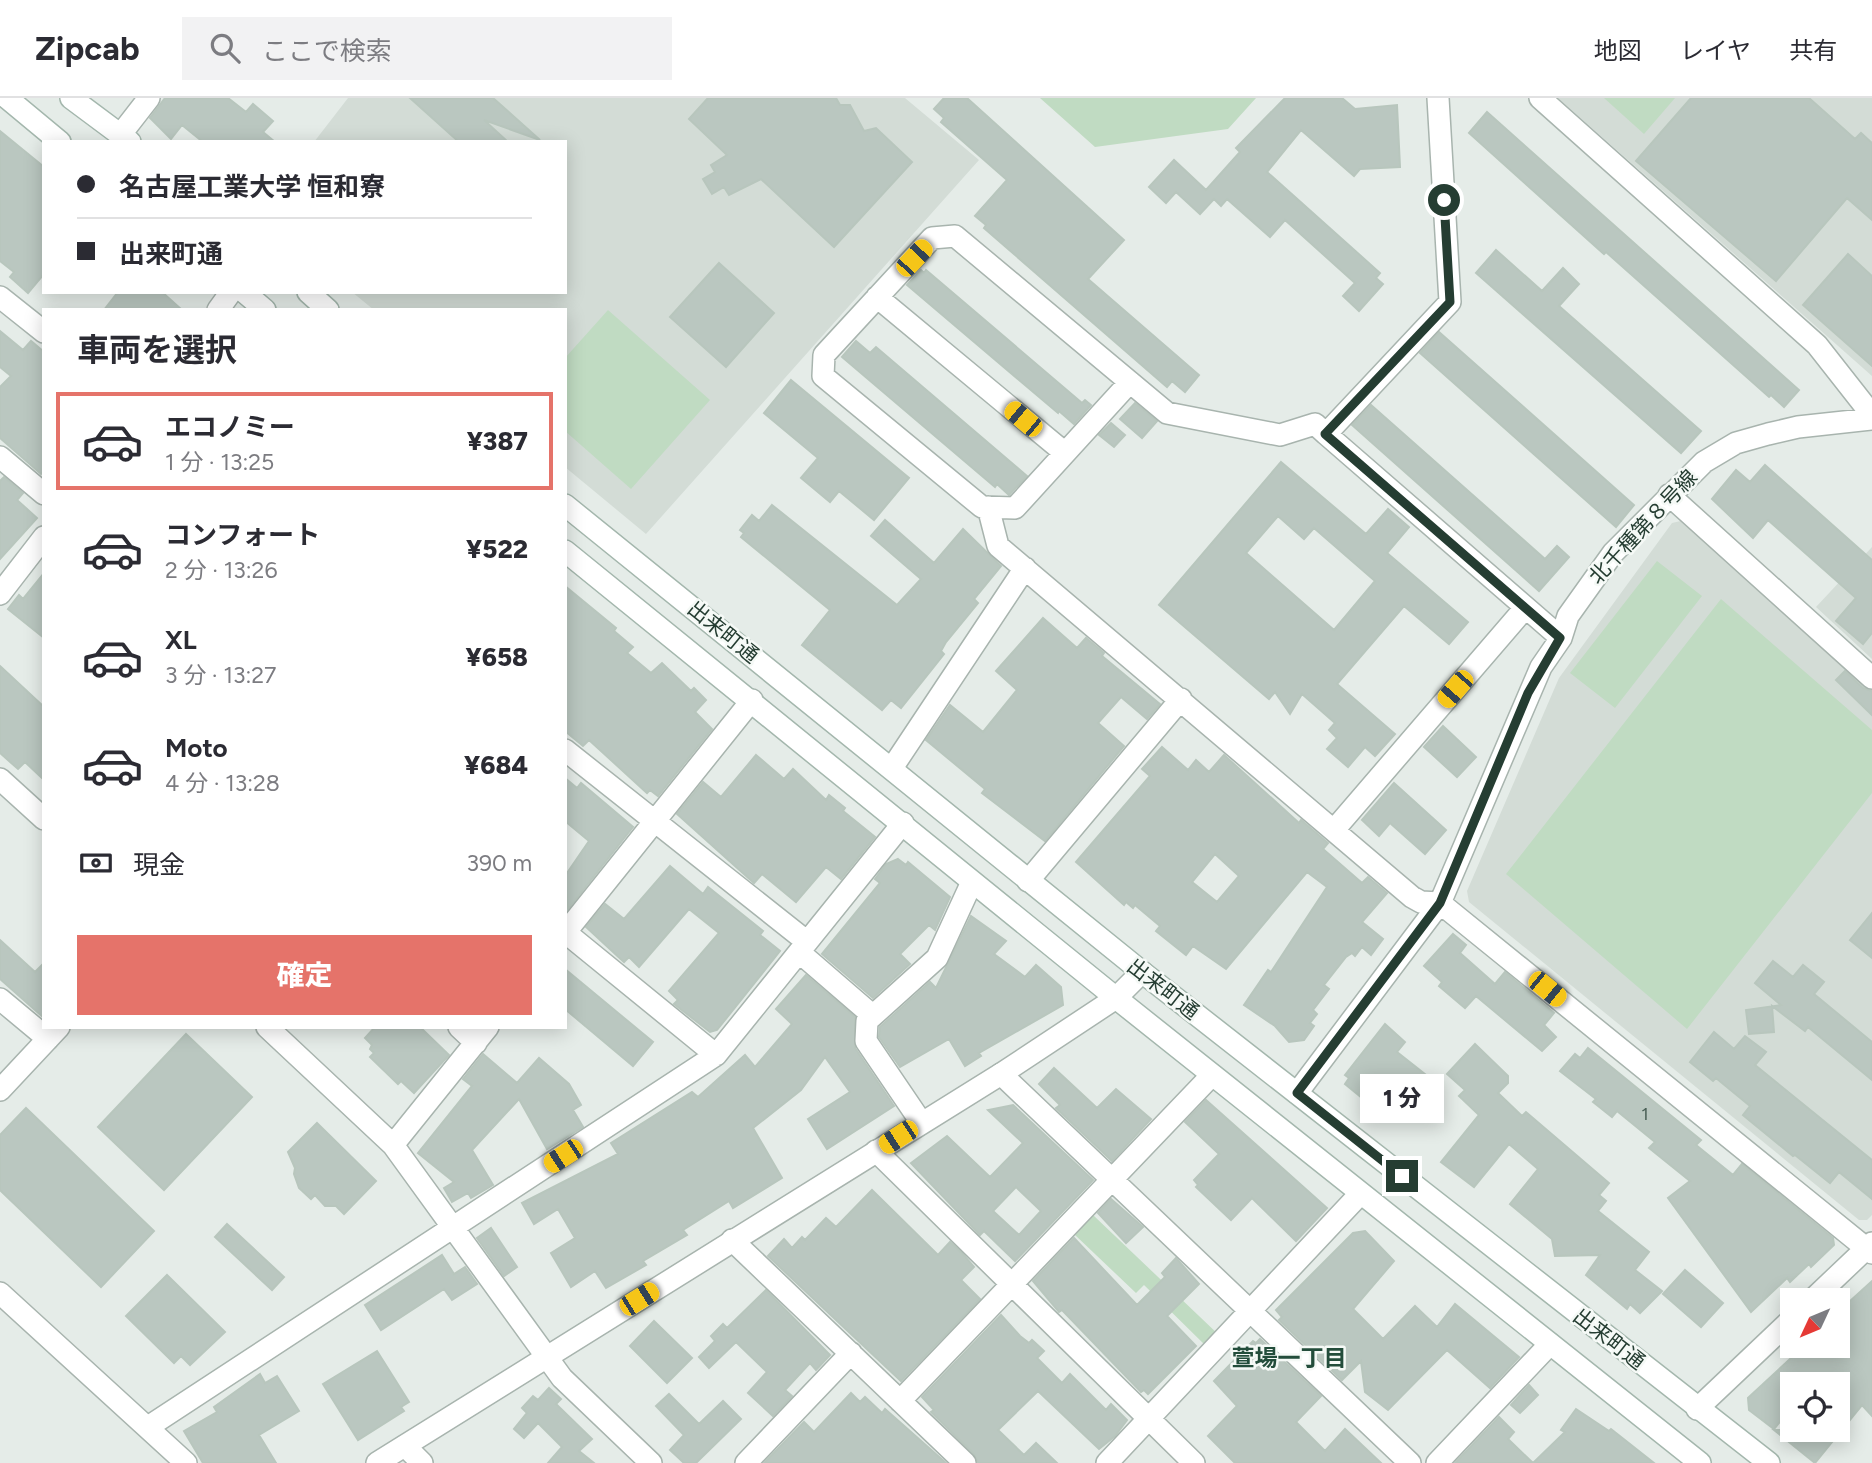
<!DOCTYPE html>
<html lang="ja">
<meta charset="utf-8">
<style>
body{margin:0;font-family:Figtree,"Noto Sans JP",sans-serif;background:#f2f2f3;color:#2b2b33;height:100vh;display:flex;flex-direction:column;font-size:26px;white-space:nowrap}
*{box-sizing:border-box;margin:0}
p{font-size:23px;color:#7c7c81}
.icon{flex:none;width:38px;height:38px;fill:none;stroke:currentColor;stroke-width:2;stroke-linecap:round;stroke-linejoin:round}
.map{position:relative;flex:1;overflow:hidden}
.details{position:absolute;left:42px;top:210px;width:525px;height:721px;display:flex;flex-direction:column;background:#fff;border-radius:0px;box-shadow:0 4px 18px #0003}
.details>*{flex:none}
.banner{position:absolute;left:42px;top:42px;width:525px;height:154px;border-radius:0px;box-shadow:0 4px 18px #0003;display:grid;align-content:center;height:154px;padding:0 35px;background:#fff}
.needle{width:46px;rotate:226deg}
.buttons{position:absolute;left:1780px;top:1190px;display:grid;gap:14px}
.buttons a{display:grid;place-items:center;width:70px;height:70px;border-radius:0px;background:#fff;box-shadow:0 4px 18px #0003;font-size:35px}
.end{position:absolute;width:32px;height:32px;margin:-16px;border:9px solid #253d32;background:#fff;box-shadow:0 0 0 4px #fff}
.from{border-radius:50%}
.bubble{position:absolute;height:49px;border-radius:0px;background:#fff;box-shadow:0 4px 18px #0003;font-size:23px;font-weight:800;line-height:49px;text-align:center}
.car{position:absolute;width:21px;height:42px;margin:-21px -10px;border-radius:9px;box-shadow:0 0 5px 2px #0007;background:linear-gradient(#f5c518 24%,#345 0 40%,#f5c518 0 76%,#345 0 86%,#f5c518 0)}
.banner b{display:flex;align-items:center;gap:24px;height:66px;font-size:26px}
.banner b+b{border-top:2px solid #e1e1e2}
.banner i{width:18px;height:18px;background:#2b2b33}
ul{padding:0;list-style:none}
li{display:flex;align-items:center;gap:21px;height:98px;margin:0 14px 10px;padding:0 21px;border:4px solid transparent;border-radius:0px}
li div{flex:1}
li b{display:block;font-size:26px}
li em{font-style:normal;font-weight:800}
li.selected{border-color:#e5736a}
li>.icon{width:63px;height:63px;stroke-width:1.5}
h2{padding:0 35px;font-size:32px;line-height:84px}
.pay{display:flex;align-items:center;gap:18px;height:77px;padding:0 35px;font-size:26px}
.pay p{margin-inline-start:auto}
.primary-button{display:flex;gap:14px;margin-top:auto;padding:14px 35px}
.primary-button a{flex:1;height:80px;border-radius:0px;background:#e5736a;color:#fff;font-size:28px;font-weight:800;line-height:80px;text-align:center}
header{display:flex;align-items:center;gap:42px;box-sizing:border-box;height:98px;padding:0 35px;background:#fff;border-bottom:2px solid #e1e1e2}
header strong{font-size:33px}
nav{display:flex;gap:38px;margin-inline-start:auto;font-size:24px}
.search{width:490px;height:63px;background:#f2f2f3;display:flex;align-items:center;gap:18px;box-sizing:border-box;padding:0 24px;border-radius:0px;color:#7c7c81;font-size:26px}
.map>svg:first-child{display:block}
.built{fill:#d3dcd6}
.green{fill:#c0dbc2}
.building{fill:#bac7c0;stroke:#b8c6bd;stroke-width:2;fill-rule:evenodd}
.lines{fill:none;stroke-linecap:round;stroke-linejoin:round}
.minor-casing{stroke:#a8b4ae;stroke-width:24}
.tertiary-casing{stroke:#a8b4ae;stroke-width:24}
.secondary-casing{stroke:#a4b7ad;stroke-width:24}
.minor{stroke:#fff;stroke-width:21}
.tertiary{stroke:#fff;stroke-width:21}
.secondary{stroke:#fff;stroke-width:21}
.route{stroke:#253d32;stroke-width:9}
.labels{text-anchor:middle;stroke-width:5;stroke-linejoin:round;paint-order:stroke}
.number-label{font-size:18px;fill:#4a6056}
.street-label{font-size:21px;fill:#253d32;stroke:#f5f9f6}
.neighbourhood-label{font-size:23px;font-weight:bold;fill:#234d3b;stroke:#f5f9f6}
</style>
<header>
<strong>Zipcab</strong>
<div class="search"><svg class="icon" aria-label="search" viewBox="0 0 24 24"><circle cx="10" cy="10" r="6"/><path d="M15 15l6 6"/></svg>ここで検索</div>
<nav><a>地図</a><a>レイヤ</a><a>共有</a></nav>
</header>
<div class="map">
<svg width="1872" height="1365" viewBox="0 0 1872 1365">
<rect width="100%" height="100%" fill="#e5ece8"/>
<path class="built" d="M348,0H905L979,62L646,436L565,369V212H374L352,194H565V44H314Z
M1558,0H1872V278Z
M1685,422L1872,591V1117L1867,1122H1859L1469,804L1467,793L1559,580L1672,425Z
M1872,449V561L1816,509Z"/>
<path class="green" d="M1040,0H1256L1228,31L1095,49Z
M1604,0H1675L1644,36Z
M608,212L710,302L631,391L565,333V260Z
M1657,463L1702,498L1615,610L1570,575Z
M1721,501L1872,632V695L1687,931L1506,776Z
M1093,1117L1220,1238L1208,1250L1144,1187L1136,1195L1075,1137Z"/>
<path class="building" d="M165,0H228L246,14L253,6L273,23L263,34L275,44H203L182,27L171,41L150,20Z
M410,0H493L540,42L484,22L508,44H459Z
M708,0H836L840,7H850L864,33L876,30L912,64L834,149L761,81L729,97L724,89L712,96L703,81L715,74L711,67L727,57L689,21Z
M944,0H967L1124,142L1088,181L1199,277L1185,294L1172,283L1167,289L984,130L986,127L975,118L1007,82L941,24L944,20L934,11Z
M1285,0H1342L1355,11L1397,7L1400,69L1360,71L1354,78L1301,32L1267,74L1380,175L1376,180L1383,186L1359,213L1343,198L1355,185L1285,122L1270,139L1227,101L1221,108L1214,101L1200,116L1176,94L1166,105L1149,89L1174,62L1206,92L1240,54L1236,50Z
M1691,0H1809L1855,41L1861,35L1872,45V122L1847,100L1776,183L1636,63Z
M1487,14L1799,292L1784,309L1771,297L1769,299L1606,154L1604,156L1469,35Z
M0,33L44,69V176L28,195L10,179L14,174L0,163Z
M1496,152L1542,193L1563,170L1579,186L1559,208L1701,333L1681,355L1476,175Z
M1848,156L1872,178V268L1803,207Z
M719,165L774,215L726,269L670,219Z
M921,172L924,175L926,172L1082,305L1085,302L1091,307L1074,326L1059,313L1058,315L907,187Z
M118,194H162L182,212H104Z
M0,233L23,252L31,243L44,254V373L41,376L0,340V289L11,278L0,269Z
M1439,234L1634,407L1616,429L1420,255Z
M856,243L870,255L876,249L1027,378L1009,397L997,386L995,389L842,259Z
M791,282L909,380L874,422L839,393L830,404L801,380L818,360L764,315Z
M1135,305L1157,323L1142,340L1120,321Z
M1371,307L1545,461L1557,448L1569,459L1539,493L1352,327Z
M1111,325L1125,337L1114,349L1099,337Z
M1281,364L1366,436L1388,411L1409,429L1387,455L1468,524L1449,546L1404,508L1337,586L1395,636L1375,658L1365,649L1348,669L1327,651L1337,640L1329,632L1335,625L1302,596L1290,616L1275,594L1269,601L1159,507ZM1278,418L1304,441L1314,430L1375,483L1334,532L1246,455Z
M1765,367L1872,462V535L1863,546L1836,523L1856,500L1768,422L1753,440L1712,401L1736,372L1750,384Z
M4,379L23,395L17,402L37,420L0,461V383Z
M772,407L897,507L921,481L871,438L885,422L934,465L963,431L1001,468L974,501L978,505L946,544L941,553L944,556L901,610L891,602L882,612L802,547L830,512L741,439L744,435L740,432L752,417L759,423Z
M44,475V540L8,511L19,497L23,501Z
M565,488L616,530L614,533L633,549L627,555L651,575L662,565L691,593L694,590L706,602L695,614L712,631L658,698L650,692L647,695L589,642L583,648L565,633Z
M1043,520L1077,550L1086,540L1104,555L1102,558L1160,606L1147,621L1121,599L1098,625L1124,648L1045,743L982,695L985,691L926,642L950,607L983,634L1017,592L996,573Z
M0,568L44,609V682L25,664L18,671L0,655Z
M1845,573L1863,590L1872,593V617L1836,582Z
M1443,628L1476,659L1457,679L1424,649Z
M1162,649L1188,672L1196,662L1209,674L1224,657L1299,725L1301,722L1328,745L1323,751L1362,785L1368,779L1387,795L1362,824L1383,841L1371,857L1362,849L1355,858L1352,855L1346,859L1324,887L1329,891L1313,912L1317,916L1310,925L1314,928L1304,942L1289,944L1275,928L1244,907L1268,872L1271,874L1327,789L1307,774L1226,871L1193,848L1186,857L1156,833L1160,828L1135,807L1133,810L1126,804L1124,807L1076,764L1150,678L1142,671ZM1215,756L1239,778L1217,804L1192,784Z
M756,657L784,681L793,671L826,702L829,697L845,710L843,713L875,739L841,781L826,769L796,804L762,776L754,785L677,716L703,684L721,699Z
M565,680L577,690L581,685L633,729L568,811L565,778L589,743L565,723Z
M1394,685L1446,732L1425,756L1390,725L1379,738L1362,722Z
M898,761L906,767L908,764L950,799L935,832L929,827L900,856L910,866L873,900L822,856L880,785L875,781L886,766Z
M670,768L703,796L708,789L763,833L760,837L780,853L717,932L710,934L674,906L678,902L669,893L719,835L689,811L639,869L629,859L624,864L586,829L605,806L624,821Z
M1872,815V860L1850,842Z
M971,818L1006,843L994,856L1025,879L1036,867L1061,889L1063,907L979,955L981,958L965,968L949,941L900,969L879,939L880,929L930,884L936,890Z
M1453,836L1466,847L1460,855L1495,886L1505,874L1554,915L1544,927L1556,939L1542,953L1476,898L1465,910L1439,888L1442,884L1424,868Z
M0,842L35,874L44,865V920L0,881Z
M1773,863L1793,879L1803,867L1824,884L1814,896L1872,944V982L1808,929L1805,933L1772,908L1774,934L1749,936L1746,912L1781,907L1755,885Z
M565,871L653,944L633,968L565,911Z
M806,877L855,919V950L894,1008L827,1051L808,1021L850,994L825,959L801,992L753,1030L782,1080L733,1110L729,1103L683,1132L687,1137L643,1163L646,1167L606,1190L595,1173L571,1189L551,1155L575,1140L558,1111L534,1126L522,1105L618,1056L611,1045L692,994L698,999L745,957L755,969L792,926L776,911Z
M1385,926L1405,944L1397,954L1426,977L1410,997L1414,1000L1390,1023L1345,986L1349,980L1345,977Z
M375,929H420L449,957L414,995L401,983L398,986L370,959L374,955L370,951L372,947L365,940Z
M1714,934L1734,951L1745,938L1766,954L1755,967L1872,1062V1101L1839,1074L1830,1085L1795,1057L1793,1058L1743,1017L1750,1008L1716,980L1713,983L1690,964Z
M186,936L252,999L164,1092L98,1029Z
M1475,946L1508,978V985L1498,995L1522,1018L1526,1014L1609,1085L1599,1097L1606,1103L1598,1113L1649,1154L1635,1172L1662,1193L1640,1215L1630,1206L1627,1211L1586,1177L1600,1157L1555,1158L1552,1141L1510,1106L1538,1071L1509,1046L1474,1089L1441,1064L1479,1017L1459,998L1465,992L1447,976Z
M1588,950L1701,1042L1696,1047L1733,1077L1742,1066L1833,1140L1834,1147L1811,1169L1809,1166L1790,1184L1787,1180L1751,1214L1668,1100L1690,1083L1649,1050L1655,1044L1617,1013L1612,1019L1593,1004L1596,1001L1560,973L1575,956L1580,960Z
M483,956L517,985L539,960L569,986L581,1007L573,1012L583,1029L547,1051L519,1001L472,1052L493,1087L471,1100L468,1095L452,1104L444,1090L454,1084L418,1055L472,988L463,981Z
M1054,970L1097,1010L1116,991L1151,1021L1112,1063L1056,1010L1060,1007L1039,986Z
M1206,1002L1327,1110L1296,1143L1252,1100L1231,1122L1196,1089L1198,1087L1194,1082L1219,1056L1185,1024Z
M1013,1007L1093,1082L1015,1163L984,1133L980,1137L911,1065L947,1038L990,1079L1023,1045L988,1012ZM1016,1089L1041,1113L1019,1137L993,1113Z
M26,1010L154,1133L101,1189L0,1092V1037Z
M317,1025L376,1083L344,1116L336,1108H325L315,1097L311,1101L299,1090L294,1076L295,1070L288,1054Z
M872,1092L938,1157L950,1144L962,1155L974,1169L961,1182L980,1201L901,1283L768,1158L784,1141L792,1150L802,1139L805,1142L826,1120L836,1129Z
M1111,1101L1143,1129L1126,1145L1098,1115Z
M227,1126L284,1179L272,1192L215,1139Z
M491,1130L517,1169L504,1178L477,1140Z
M1365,1133L1394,1163L1353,1211L1383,1241L1415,1208L1437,1229L1455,1206L1519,1259L1490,1290L1447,1252L1388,1312L1365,1294L1361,1263L1342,1282L1279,1222L1282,1219L1276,1212L1353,1135Z
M1074,1140L1137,1207L1165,1179L1162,1175L1176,1160L1199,1186L1167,1218L1196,1248L1148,1296L1144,1292L1141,1294L1062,1212L1059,1214L1033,1183Z
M442,1157L454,1176L465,1169L477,1186L452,1202L444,1191L381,1232L365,1207Z
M1685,1172L1723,1205L1701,1229L1663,1196Z
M167,1177L225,1234L190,1267L181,1258L174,1265L126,1218Z
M1872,1183V1318L1862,1307L1815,1365L1774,1332H1838V1286H1792V1309L1774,1331L1749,1312L1748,1300L1804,1248H1838V1214Z
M766,1192L830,1257L816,1272L810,1265L785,1292L792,1298L773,1318L748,1295L767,1274L736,1244L709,1270L699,1259L715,1243L711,1238L723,1226L727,1230Z
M1001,1217L1020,1238L1029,1245L1032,1242L1044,1253L1037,1260L1062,1285L1070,1276L1106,1312L1111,1306L1127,1322L1115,1338L1099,1351L1038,1293L998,1332L1024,1357L1036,1345L1057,1365H978L974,1356L931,1314L934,1312L922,1299Z
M654,1223L692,1260L667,1285L630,1248Z
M1260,1241L1321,1298L1296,1324L1325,1353L1345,1331L1381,1365H1235L1208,1338L1237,1308L1214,1283L1253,1243L1256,1245Z
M377,1253L409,1304L401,1309L404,1313L358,1342L323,1286Z
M260,1276L265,1285L277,1278L299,1313L259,1337L276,1365H203L184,1333L217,1314L214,1309Z
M1529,1287L1538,1297L1520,1315L1511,1307Z
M549,1290L561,1301L556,1306L592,1341L579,1353L594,1365H548L562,1349L538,1325L524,1340L514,1331L527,1315L522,1310L533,1298L538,1302Z
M851,1295L860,1304L865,1299L882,1315L885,1311L946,1365H764L804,1324L814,1334Z
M669,1296L699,1326L723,1303L741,1321L696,1365H684L670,1352L684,1337L656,1308Z
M1576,1311L1609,1333L1611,1331L1654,1365H1533L1565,1334L1561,1332Z
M1499,1319L1514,1334L1508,1341L1533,1365H1455Z"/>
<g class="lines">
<defs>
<path id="minor" d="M1540,0L1817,247L1872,317
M121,36L149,0
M0,199L44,234
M877,199L1065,355
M218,212L231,194
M1130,284L1015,410L982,409L823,278L824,257L932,140L955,138L1167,315L1280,337L1315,326L1326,336L1450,204L1438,0
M1326,336L1561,540
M0,359L44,396
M1669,397L1872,580
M988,409L998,448L1412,799L1421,804L1440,805L1872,1155
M0,496L44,439
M565,652L806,843
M892,670L1025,470
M0,681L44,721
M1334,732L1525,510
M1028,783L1181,601
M565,834L716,957
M565,835L752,602
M799,854L872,917
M0,901L48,941
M267,929L393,1047L562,1280L651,1365
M459,929L476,945
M1001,976L1410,1365
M0,992L59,929
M1297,995L1440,805L1541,569L1561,540L1568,518L1613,455L1704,364L1736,345L1768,336L1798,329L1872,321
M921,1024L866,943L867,923L937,860L972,784
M393,1047L488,929
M876,1053L1194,1365
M732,1142L965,1365
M900,1303L1212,977
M148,1329L716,957L903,725
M405,1348L422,1365
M746,1365L851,1255
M1107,1365L1360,1096
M1437,1365L1550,1246"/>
<path id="tertiary" d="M0,1195L186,1365
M1812,1202L1872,1145
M1697,1311L1792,1221
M377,1365L1001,976L1116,900L1142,874"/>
<path id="secondary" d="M7,0L60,44
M71,0L130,44
M244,194L265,212
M308,194L328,212
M565,407L1142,874L1769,1365
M565,453L1116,900L1700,1365"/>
</defs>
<use href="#minor" class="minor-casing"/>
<use href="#tertiary" class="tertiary-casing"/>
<use href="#secondary" class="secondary-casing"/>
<use href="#minor" class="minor"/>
<use href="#tertiary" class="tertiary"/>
<use href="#secondary" class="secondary"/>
</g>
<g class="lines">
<path class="route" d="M1402,1078L1297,995L1440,805L1528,595L1560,540L1325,336L1450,204L1444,102"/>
</g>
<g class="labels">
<g class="number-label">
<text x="1645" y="1022">1</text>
</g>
<g class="street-label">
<text transform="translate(1643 429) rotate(-47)" y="7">北千種第８号線</text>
<text transform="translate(723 534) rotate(39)" y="7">出来町通</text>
<text transform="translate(1163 891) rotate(38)" y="7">出来町通</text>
<text transform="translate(1609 1241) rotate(38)" y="7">出来町通</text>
</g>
<g class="neighbourhood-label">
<text x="1289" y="1268">萱場一丁目</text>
</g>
</g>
</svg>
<div class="buttons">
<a><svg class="needle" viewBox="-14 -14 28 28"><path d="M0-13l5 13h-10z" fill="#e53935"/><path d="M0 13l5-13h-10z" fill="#7c7c81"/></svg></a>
<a><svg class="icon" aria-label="locate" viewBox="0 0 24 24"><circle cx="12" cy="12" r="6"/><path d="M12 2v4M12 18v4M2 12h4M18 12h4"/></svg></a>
</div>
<i class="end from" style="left:1444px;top:102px"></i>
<i class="end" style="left:1402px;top:1078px"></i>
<div class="bubble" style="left:1360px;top:976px;width:84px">1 分</div>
<i class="car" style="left:914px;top:160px;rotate:43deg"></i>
<i class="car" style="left:1023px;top:321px;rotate:310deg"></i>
<i class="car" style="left:1455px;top:591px;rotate:221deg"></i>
<i class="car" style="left:1547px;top:891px;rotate:129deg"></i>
<i class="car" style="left:898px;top:1039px;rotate:237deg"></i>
<i class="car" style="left:563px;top:1058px;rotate:237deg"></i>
<i class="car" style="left:639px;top:1201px;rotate:58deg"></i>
<div class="banner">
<b><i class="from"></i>名古屋工業大学 恒和寮</b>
<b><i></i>出来町通</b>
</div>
<section class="details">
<h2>車両を選択</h2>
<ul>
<li class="selected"><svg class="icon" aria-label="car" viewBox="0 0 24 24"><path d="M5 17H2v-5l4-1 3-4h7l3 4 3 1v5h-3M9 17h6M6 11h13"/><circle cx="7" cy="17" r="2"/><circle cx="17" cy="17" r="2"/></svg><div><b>エコノミー</b><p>1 分 · 13:25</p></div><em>¥387</em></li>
<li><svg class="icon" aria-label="car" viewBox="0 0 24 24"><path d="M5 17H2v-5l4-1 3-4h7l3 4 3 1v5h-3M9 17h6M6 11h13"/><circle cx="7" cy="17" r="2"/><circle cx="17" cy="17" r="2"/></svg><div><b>コンフォート</b><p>2 分 · 13:26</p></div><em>¥522</em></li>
<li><svg class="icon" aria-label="car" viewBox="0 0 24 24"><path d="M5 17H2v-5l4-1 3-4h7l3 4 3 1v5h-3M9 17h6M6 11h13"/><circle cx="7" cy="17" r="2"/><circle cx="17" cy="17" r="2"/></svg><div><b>XL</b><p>3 分 · 13:27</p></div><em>¥658</em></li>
<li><svg class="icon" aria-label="car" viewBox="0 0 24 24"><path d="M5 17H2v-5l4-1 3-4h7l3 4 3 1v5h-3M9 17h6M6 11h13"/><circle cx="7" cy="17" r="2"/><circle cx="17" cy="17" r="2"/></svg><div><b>Moto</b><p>4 分 · 13:28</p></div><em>¥684</em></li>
</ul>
<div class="pay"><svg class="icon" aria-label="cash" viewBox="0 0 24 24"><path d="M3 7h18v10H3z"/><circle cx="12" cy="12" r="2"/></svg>現金<p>390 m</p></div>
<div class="primary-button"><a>確定</a></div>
</section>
</div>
